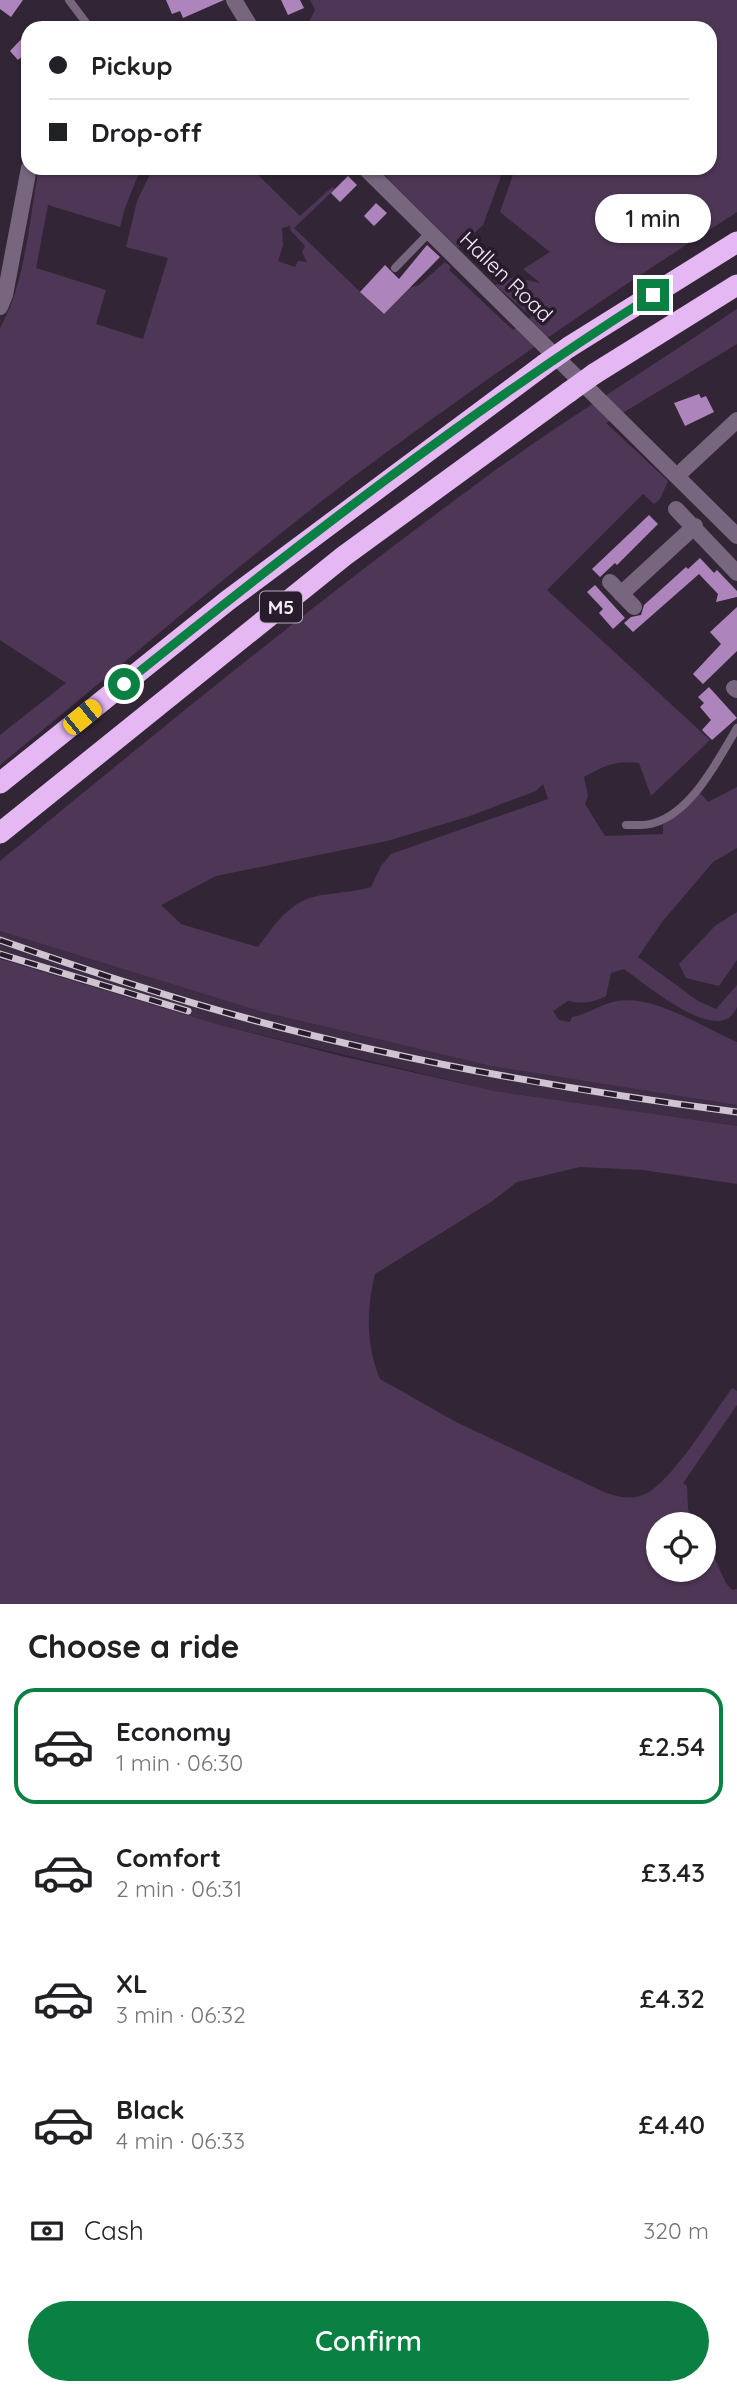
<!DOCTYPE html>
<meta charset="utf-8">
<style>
body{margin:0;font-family:Quicksand,sans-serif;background:#f6f6f6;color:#202124;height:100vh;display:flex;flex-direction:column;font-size:26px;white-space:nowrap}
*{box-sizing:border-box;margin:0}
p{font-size:23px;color:#757577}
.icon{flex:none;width:38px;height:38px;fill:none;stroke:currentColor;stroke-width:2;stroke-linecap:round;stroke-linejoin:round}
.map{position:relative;height:1604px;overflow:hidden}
.panel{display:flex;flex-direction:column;background:#fff;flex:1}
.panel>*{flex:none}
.top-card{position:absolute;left:21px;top:21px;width:696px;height:154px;border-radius:21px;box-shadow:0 2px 5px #0004;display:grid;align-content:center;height:154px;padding:0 28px;background:#fff}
.fabs{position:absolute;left:646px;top:1512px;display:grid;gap:14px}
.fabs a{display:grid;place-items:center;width:70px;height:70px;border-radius:50%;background:#fff;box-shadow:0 2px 5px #0004;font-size:35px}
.end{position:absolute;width:32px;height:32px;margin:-16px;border:9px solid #0b8043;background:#fff;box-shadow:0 0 0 4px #fff}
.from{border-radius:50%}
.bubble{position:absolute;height:49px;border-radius:24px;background:#fff;box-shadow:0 2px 5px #0004;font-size:23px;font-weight:600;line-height:49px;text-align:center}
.car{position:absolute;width:21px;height:42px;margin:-21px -10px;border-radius:9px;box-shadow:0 0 5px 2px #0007;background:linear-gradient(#f5c518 24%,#345 0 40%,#f5c518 0 76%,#345 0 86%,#f5c518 0)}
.top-card b{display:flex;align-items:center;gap:24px;height:66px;font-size:26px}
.top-card b+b{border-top:2px solid #e0e0e0}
.top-card i{width:18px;height:18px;background:#202124}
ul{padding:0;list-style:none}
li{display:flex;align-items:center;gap:21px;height:116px;margin:0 14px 10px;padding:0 14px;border:4px solid transparent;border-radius:21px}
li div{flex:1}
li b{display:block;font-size:26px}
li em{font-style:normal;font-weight:600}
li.selected{border-color:#0b8043}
li>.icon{width:63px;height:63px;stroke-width:1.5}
h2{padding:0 28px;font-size:32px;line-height:84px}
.pay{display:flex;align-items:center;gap:18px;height:77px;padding:0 28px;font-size:26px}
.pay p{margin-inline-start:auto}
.cta{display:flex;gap:14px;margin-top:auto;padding:14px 28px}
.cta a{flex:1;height:80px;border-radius:42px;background:#0b8043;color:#fff;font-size:28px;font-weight:600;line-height:80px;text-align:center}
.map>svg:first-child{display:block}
.built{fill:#3e2d44}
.green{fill:#4e3756;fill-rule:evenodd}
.building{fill:#ae84bd}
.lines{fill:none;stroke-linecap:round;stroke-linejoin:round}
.lane{stroke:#78667e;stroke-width:8}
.street{stroke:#78667e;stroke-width:16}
.highway{stroke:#e5b8f4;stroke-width:21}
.rail-casing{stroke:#cec5d1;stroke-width:7}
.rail{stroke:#281b2c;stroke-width:4.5;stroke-dasharray:13;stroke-linecap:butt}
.highway-bridge{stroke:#e5b8f4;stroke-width:21}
.route{stroke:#0b8043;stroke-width:9}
.labels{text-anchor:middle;stroke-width:7;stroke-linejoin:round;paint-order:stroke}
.shield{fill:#281b2c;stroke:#b6adb9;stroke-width:2}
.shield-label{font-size:19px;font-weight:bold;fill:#f3ebf6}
.street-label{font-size:21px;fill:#f3ebf6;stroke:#281b2c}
</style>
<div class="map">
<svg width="737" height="1604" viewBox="0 0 737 1604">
<rect width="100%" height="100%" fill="#322536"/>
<path class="built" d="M0,931L259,1011L491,1066L737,1105V1126L495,1091L220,1025L0,959Z"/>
<path class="green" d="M310,0H737V212C606,296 478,384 353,477C232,569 118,669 0,765V735L66,683L0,640V328C26,282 29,219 39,168H141L125,208L120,227L48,205L36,268L106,290L96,324L143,339L168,258L126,247L137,201L153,168H258L255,172L300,216L332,187L335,189L294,228L383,314L409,288L419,285L445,262L451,267L449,270L513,330L532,317L495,285L514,277L540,283L523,269L550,252L500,212L514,172L518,168H710V28H306L315,10ZM290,226L291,231L305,246L302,252L307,262L298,261L295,267L278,261L283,245L282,228Z
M377,168H504L483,225L458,248Z
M737,309V344L606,423L668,481L660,499L654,504L643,494L547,590L710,740L651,796L639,763C616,760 603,766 584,777L588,796L585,804L605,836L663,834V824L700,793L708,802L737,787V848L713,862L662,922L638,957L698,1001L716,1009L737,985C737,991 737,1002 737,1007C721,1050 642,981 624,969L611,973L606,996C593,1003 582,1004 568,1001L553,1011L559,1020L570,1022L572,1017C585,1016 601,1003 618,1001C655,995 702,1027 737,1042V1105L491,1066L259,1011L0,931V861C158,731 317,601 482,480C565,419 652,367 737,309ZM543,784L548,799L391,854L381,866L371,887C351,894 321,892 305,900C284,909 271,930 258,947L181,924L161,905L216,876L387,841L470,816L536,791Z
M737,912V960L719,986L686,978L679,964L715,926Z
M0,959L220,1025L345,1057L495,1091L737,1126V1184L643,1170L580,1167L517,1182L491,1202L375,1274C366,1310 366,1345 380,1379L456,1422L606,1493C619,1497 631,1500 643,1495C670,1485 713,1414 732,1388L737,1391V1405L683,1483L687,1486L688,1509L695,1524H658V1570H704V1536L726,1583L732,1590L737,1589V1604H0Z"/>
<path class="building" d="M0,0H23L11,17L0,9Z
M166,0H224L183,18L180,11L172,14Z
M281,0H300L304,8L288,15Z
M28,32V51L18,60L10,51Z
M348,176L357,185L340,202L331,193Z
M376,203L387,213L374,226L364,216Z
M427,245L440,257L384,314L360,292L385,265L399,279Z
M699,394L701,398L706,396L714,412L685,426L674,403Z
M649,515L658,524L617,565L615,563L600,577L592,569Z
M700,558L714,573L717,570L737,591V597L716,602L718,594L699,574L633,632L624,623L631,617L641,615L644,605L686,567L688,569Z
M595,585L625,618L613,629L599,613L603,609L587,592Z
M737,607V651L703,684L693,674L721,644L710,632Z
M709,687L737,718L712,740L702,730L711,720L700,707L704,703L698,697Z"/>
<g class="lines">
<path class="lane" d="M69,0L90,28
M395,268L430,232
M626,825C635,825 646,826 654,823C692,812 718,760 737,728"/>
<path class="street" d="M234,0L251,28
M365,168L737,536
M0,307L5,295L29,168
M678,475L737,420
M676,509L737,573
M610,582L634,607
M621,594L695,526
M734,688L737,690"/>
<path class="highway" d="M569,347L737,242
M594,374L737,285
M0,783L227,601L545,364
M0,833L344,556L569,392"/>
<defs>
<path id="rail" d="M0,940C83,969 167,997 253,1020C412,1063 574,1091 737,1112
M0,954L188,1011"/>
</defs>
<use href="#rail" class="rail-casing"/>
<use href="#rail" class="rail"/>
<path class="highway-bridge" d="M545,364L569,347
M569,392L594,374"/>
</g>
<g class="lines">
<path class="route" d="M124,684C294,547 468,412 653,295"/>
</g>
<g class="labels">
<rect class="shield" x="260" y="591.5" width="42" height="31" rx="5"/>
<g class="shield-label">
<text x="281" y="614">M5</text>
</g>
<g class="street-label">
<text transform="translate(506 277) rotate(44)" y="7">Hallen Road</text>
</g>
</g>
</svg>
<div class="fabs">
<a><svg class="icon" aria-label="locate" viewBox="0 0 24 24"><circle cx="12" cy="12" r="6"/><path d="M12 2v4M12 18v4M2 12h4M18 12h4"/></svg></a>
</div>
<i class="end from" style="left:124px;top:684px"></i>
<i class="end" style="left:653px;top:295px"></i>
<div class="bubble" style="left:595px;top:194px;width:116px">1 min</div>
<i class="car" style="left:82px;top:717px;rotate:51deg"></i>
<div class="top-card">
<b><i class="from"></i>Pickup</b>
<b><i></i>Drop-off</b>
</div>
</div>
<section class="panel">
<h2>Choose a ride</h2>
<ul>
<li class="selected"><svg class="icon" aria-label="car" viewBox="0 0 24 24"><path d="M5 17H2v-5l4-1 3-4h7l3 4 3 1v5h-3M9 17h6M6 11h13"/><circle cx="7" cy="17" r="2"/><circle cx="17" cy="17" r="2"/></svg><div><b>Economy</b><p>1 min · 06:30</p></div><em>£2.54</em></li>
<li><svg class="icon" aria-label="car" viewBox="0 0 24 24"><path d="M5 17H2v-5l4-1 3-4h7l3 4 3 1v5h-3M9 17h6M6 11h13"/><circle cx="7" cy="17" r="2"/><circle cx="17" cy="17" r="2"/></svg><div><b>Comfort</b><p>2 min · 06:31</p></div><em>£3.43</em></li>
<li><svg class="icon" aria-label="car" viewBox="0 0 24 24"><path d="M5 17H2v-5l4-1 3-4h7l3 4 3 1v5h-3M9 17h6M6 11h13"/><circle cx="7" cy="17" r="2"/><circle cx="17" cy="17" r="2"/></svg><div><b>XL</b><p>3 min · 06:32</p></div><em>£4.32</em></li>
<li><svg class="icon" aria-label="car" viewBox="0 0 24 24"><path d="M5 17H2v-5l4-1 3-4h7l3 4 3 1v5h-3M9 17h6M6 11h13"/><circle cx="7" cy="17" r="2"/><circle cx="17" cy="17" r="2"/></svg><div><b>Black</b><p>4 min · 06:33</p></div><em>£4.40</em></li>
</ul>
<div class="pay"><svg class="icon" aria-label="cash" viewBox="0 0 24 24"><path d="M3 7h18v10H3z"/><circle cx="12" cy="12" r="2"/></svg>Cash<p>320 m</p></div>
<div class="cta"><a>Confirm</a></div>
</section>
